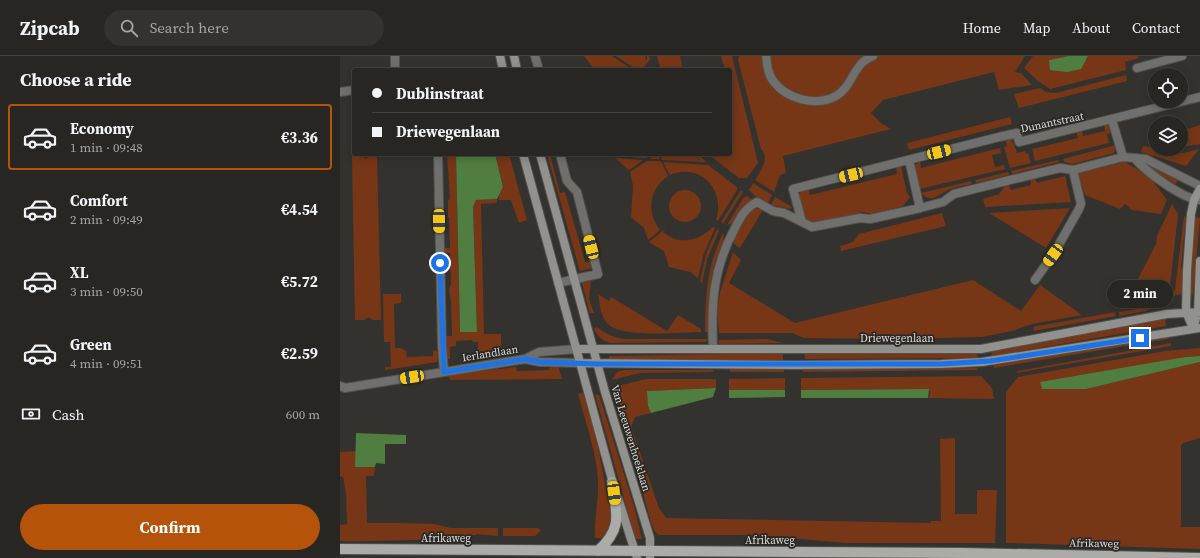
<!DOCTYPE html>
<meta charset="utf-8">
<style>
body{margin:0;font-family:"Source Serif 4",serif;background:#33322f;color:#f1f3f6;height:100vh;display:flex;flex-direction:column;font-size:15px;white-space:nowrap}
*{box-sizing:border-box;margin:0}
p{font-size:13px;color:#a4a5a5}
.icon{flex:none;width:22px;height:22px;fill:none;stroke:currentColor;stroke-width:2;stroke-linecap:round;stroke-linejoin:round}
.map{position:relative;flex:1;overflow:hidden}
.details{display:flex;flex-direction:column;background:#272622;width:340px}
.details>*{flex:none}
.hud{position:absolute;left:12px;top:12px;width:380px;height:88px;border-radius:4px;box-shadow:0 2px 10px #0003,0 0 0 1px #434340;display:grid;align-content:center;height:88px;padding:0 20px;background:#272622}
.controls{position:absolute;left:808px;top:12px;display:grid;gap:8px}
.controls a{display:grid;place-items:center;width:40px;height:40px;border-radius:50%;background:#272622;box-shadow:0 2px 10px #0003,0 0 0 1px #434340;font-size:20px}
.end{position:absolute;width:18px;height:18px;margin:-9px;border:5px solid #1a73e8;background:#fff;box-shadow:0 0 0 2px #fff}
.from{border-radius:50%}
.bubble{position:absolute;height:28px;border-radius:14px;background:#272622;box-shadow:0 2px 10px #0003,0 0 0 1px #434340;font-size:13px;font-weight:700;line-height:28px;text-align:center}
.car{position:absolute;width:12px;height:24px;margin:-12px -6px;border-radius:5px;box-shadow:0 0 3px 1px #0007;background:linear-gradient(#f5c518 24%,#345 0 40%,#f5c518 0 76%,#345 0 86%,#f5c518 0)}
.hud b{display:flex;align-items:center;gap:14px;height:38px;font-size:15px}
.hud b+b{border-top:1px solid #434340}
.hud i{width:10px;height:10px;background:#f1f3f6}
ul{padding:0;list-style:none}
li{display:flex;align-items:center;gap:12px;height:66px;margin:0 8px 6px;padding:0 12px;border:2px solid transparent;border-radius:4px}
li div{flex:1}
li b{display:block;font-size:15px}
li em{font-style:normal;font-weight:700}
li.current{border-color:#b45309}
li>.icon{width:36px;height:36px;stroke-width:1.5}
h2{padding:0 20px;font-size:18px;line-height:48px}
.pay{display:flex;align-items:center;gap:10px;height:44px;padding:0 20px;font-size:15px}
.pay p{margin-inline-start:auto}
.primary-button{display:flex;gap:8px;margin-top:auto;padding:8px 20px}
.primary-button a{flex:1;height:46px;border-radius:24px;background:#b45309;color:#fff;font-size:16px;font-weight:700;line-height:46px;text-align:center}
header{display:flex;align-items:center;gap:24px;box-sizing:border-box;height:56px;padding:0 20px;background:#272622;border-bottom:1px solid #434340}
header strong{font-size:19px}
nav{display:flex;gap:22px;margin-inline-start:auto;font-size:14px}
.search{width:280px;height:36px;background:#33322f;display:flex;align-items:center;gap:10px;box-sizing:border-box;padding:0 14px;border-radius:22px;color:#a4a5a5;font-size:15px}
main{display:flex;flex:1;min-height:0}
.map>svg:first-child{display:block}
.green{fill:#773616}
.water{fill:#507d40}
.lines{fill:none;stroke-linecap:round;stroke-linejoin:round}
.street-casing{stroke:#52504d;stroke-width:10}
.secondary-casing{stroke:#52504d;stroke-width:10}
.primary-casing{stroke:#52504d;stroke-width:12}
.street{stroke:#6f706d;stroke-width:8}
.secondary{stroke:#91928e;stroke-width:8}
.primary{stroke:#abaca8;stroke-width:10}
.route{stroke:#1a73e8;stroke-width:5}
.labels{text-anchor:middle;stroke-width:3.5;stroke-linejoin:round;paint-order:stroke}
.street-label{font-size:11px;fill:#dcdbd8;stroke:#2a2824}
</style>
<header>
<strong>Zipcab</strong>
<div class="search"><svg class="icon" aria-label="search" viewBox="0 0 24 24"><circle cx="10" cy="10" r="6"/><path d="M15 15l6 6"/></svg>Search here</div>
<nav><a>Home</a><a>Map</a><a>About</a><a>Contact</a></nav>
</header>
<main>
<section class="details">
<h2>Choose a ride</h2>
<ul>
<li class="current"><svg class="icon" aria-label="car" viewBox="0 0 24 24"><path d="M5 17H2v-5l4-1 3-4h7l3 4 3 1v5h-3M9 17h6M6 11h13"/><circle cx="7" cy="17" r="2"/><circle cx="17" cy="17" r="2"/></svg><div><b>Economy</b><p>1 min · 09:48</p></div><em>€3.36</em></li>
<li><svg class="icon" aria-label="car" viewBox="0 0 24 24"><path d="M5 17H2v-5l4-1 3-4h7l3 4 3 1v5h-3M9 17h6M6 11h13"/><circle cx="7" cy="17" r="2"/><circle cx="17" cy="17" r="2"/></svg><div><b>Comfort</b><p>2 min · 09:49</p></div><em>€4.54</em></li>
<li><svg class="icon" aria-label="car" viewBox="0 0 24 24"><path d="M5 17H2v-5l4-1 3-4h7l3 4 3 1v5h-3M9 17h6M6 11h13"/><circle cx="7" cy="17" r="2"/><circle cx="17" cy="17" r="2"/></svg><div><b>XL</b><p>3 min · 09:50</p></div><em>€5.72</em></li>
<li><svg class="icon" aria-label="car" viewBox="0 0 24 24"><path d="M5 17H2v-5l4-1 3-4h7l3 4 3 1v5h-3M9 17h6M6 11h13"/><circle cx="7" cy="17" r="2"/><circle cx="17" cy="17" r="2"/></svg><div><b>Green</b><p>4 min · 09:51</p></div><em>€2.59</em></li>
</ul>
<div class="pay"><svg class="icon" aria-label="cash" viewBox="0 0 24 24"><path d="M3 7h18v10H3z"/><circle cx="12" cy="12" r="2"/></svg>Cash<p>600 m</p></div>
<div class="primary-button"><a>Confirm</a></div>
</section>
<div class="map">
<svg width="860" height="502" viewBox="0 0 860 502">
<rect width="100%" height="100%" fill="#34322e"/>
<path class="green" d="M244,0H272L293,14H255Z
M276,0H305L307,5V0H309L310,3L302,14H297Z
M317,0H340L343,14H321Z
M381,0H392L418,107L407,122H399L368,98H390V14H385Z
M399,0H685L675,16L681,17L692,29L659,34L654,16L543,44L531,57L541,67L551,73L443,100L446,117L440,119L434,136L415,124C421,115 430,102 421,93L398,4Z
M693,0H729L709,4L747,3L748,0H798L799,2L785,6L786,14L710,33L698,25L684,12Z
M786,19L787,25L679,52L674,38L700,32L706,36L716,37Z
M670,61L672,68L569,94L567,87Z
M764,69H768L773,76L767,78L769,87L695,105L692,93L738,82L736,75L742,74L743,80L765,75Z
M860,69V88L841,91V75Z
M665,83H670L674,88L677,97L685,95L686,98L688,97L691,107L670,112L664,91L667,90Z
M776,89L774,97L733,108L724,106L723,103Z
M803,90L844,97L859,93L846,110L801,96Z
M660,92L661,97L652,99L655,111L664,109L665,113L579,133L573,111L580,105L581,112Z
M107,98H116L120,276L137,275L133,151L136,144L157,143V147L141,148L144,278H161V291L138,299V286H133L132,284L116,285V290L110,291V303H107L103,283L106,280H112L111,246L109,234L111,228L110,197H105V192H110L109,161H108V144L110,143Z
M155,98H169L187,164L179,167L171,144H159V139L163,131Z
M207,98H210L220,137L225,136L245,206H251L252,212L240,215Z
M274,98H313L306,102L274,100Z
M315,98H354L360,105L356,98H358L366,106L322,104L320,99L318,100L320,103H310Z
M12,100H22L26,103L30,100H37L41,264H33L28,261L24,264H15Z
M275,102L303,104L289,114Z
M718,104L719,106L672,118L671,115Z
M307,105H321L328,120C309,133 306,156 320,174L308,184L304,172L291,161L293,130L290,116Z
M805,105L838,125L835,128L803,108Z
M323,106L368,109L397,131V134L378,165L376,164C386,134 360,106 330,119Z
M785,106L810,121L827,144L821,158L792,154L785,148L780,153L745,139L738,117Z
M561,110L567,137L570,141L563,150L532,158L523,156L479,166H470L463,163L458,140L462,134L468,132L470,139L557,118L556,111Z
M668,116L669,119L636,127L635,124Z
M725,120L731,146L645,151L643,143L659,138L665,130L669,129L671,134L691,129L690,123L695,122L697,127Z
M631,125L632,128C624,130 614,131 606,135C597,140 591,147 581,137Z
M413,127L432,139L428,147L418,143L409,134Z
M329 150a16 16 0 1 1 32 0a16 16 0 1 1-32 0Z
M401,134L403,136L383,168L381,166Z
M407,140L412,144C400,149 400,167 387,169L404,141Z
M435,141L452,151L451,153L431,149Z
M832,148L838,158L830,230L824,242L783,252L816,188L817,180Z
M415,152L423,154L400,192L394,188V181L411,155Z
M730,152L706,192L649,157Z
M602,157L606,170L501,195L500,190L513,186L519,178Z
M844,160L846,161L841,211L844,218L842,238L832,240L835,233Z
M854,161L860,162L853,239L849,238Z
M373,171L375,172L364,197L358,222L350,216L329,211L324,195L309,186L326,172L323,176C339,190 359,185 373,171Z
M377,173L379,175L367,203L362,228L360,224L367,195Z
M383,177C386,186 377,198 375,207C368,230 369,252 369,276H365C365,240 367,210 383,177Z
M393,196L401,204L389,227L455,267L633,224L681,255L700,229L742,259L692,268L672,275L642,281L561,283L464,282L452,277H379L377,252L380,237Z
M251,225L249,243L254,257H250L242,227Z
M43,238H61V247L54,248L55,292H61L66,295L67,301L93,300V294L97,295L98,301L97,306L45,314V311H51L50,286H44Z
M258,238L269,245L271,241L327,275L338,259L361,273V276C341,276 280,283 267,267C260,260 260,247 258,238Z
M816,250L806,255L779,260V256Z
M775,256L776,260L694,275L693,271Z
M825,263L826,270L652,300L651,295Z
M257,271C266,278 274,282 285,283H368L365,286L270,287C261,284 258,281 254,272Z
M828,280V283L654,312V309Z
M428,283L442,287L379,288V284Z
M831,287V290L676,317L678,315Z
M860,292V300L845,301L726,333H746L860,306V382L843,387L841,390V471H860V493L666,487V336L678,321L825,295Z
M464,296H637L638,302L465,303Z
M443,297V304H269V300Z
M210,310H218L222,323L110,324L108,319L176,311L177,315L209,314Z
M636,312L638,314L462,316L464,313Z
M390,313H444V316H390Z
M284,314H373L374,316L300,317L272,324L277,316Z
M641,320L652,332L654,343L588,342L590,338L589,333L461,334V322Z
M445,322V334H389V323Z
M307,323H376V332L308,335V350L311,357L295,361L291,371L319,452L326,462L591,467V465H601L600,383L615,382V458H637V434H657L655,487H505L417,479H319L315,476L311,467L275,330C286,329 296,325 307,323Z
M244,336L258,391L271,459L269,475L261,482H255C254,464 258,448 258,430C259,404 245,364 238,338Z
M255,338L259,339L294,450L302,483H295Z
M16,395V411H35L34,420H26L27,467H61L94,468L111,472H158V480L137,478L136,479H130V483C86,483 43,486 0,485V469L7,468L6,437L3,421L0,420V396Z
M163,472H197L201,474L195,480H163Z"/>
<path class="water" d="M729,0H748L741,13L727,16L710,14L709,4Z
M116,98H155L163,131L157,143L136,144L133,151L137,276H120Z
M860,300V306L746,333H702L700,326L845,301Z
M376,332L373,341L311,357L308,350L307,335Z
M589,333L588,342H461V334Z
M389,334H445V341L389,342Z
M16,377L66,379V388H45V408L36,407L35,411H15Z"/>
<g class="lines">
<defs>
<path id="street" d="M55,0V14
M195,0L199,14
M426,0C427,9 428,19 434,26C447,43 476,51 496,40C509,33 512,17 522,7C525,4 529,2 533,0
M797,12L842,0
M0,36L14,34
M772,64L783,101
M98,98L102,290L104,316
M795,103C807,116 842,143 860,144
M569,104L580,152
M462,166L453,133L659,81L677,77L679,86L860,41
M695,224L713,199L739,153L741,148L733,114
M218,227L258,218L237,136L227,125L220,98
M373,292C371,248 373,213 394,174C400,162 405,152 417,146L433,155L444,157L472,171L520,162L530,163L580,152L603,146L614,138L674,123L720,112L733,114L783,101L806,103L860,130
M185,303L200,306L241,307
M0,330L5,332L185,303L199,296L237,293"/>
<path id="secondary" d="M160,0L163,14
M174,0L177,14
M183,98L274,431
M200,98L265,336L310,482V502
M853,272L846,256L847,215L851,158L854,144L860,133
M853,272L858,256L860,205
M237,293H641L827,258L860,256
M241,307L456,309L601,308L642,306L860,272
M278,442L297,502"/>
<path id="primary" d="M0,493L623,497L860,502
M258,495C284,471 276,457 272,426"/>
</defs>
<use href="#street" class="street-casing"/>
<use href="#secondary" class="secondary-casing"/>
<use href="#primary" class="primary-casing"/>
<use href="#street" class="street"/>
<use href="#secondary" class="secondary"/>
<use href="#primary" class="primary"/>
</g>
<g class="lines">
<path class="route" d="M100,207L104,316L185,303L200,306L258,308H601L650,305L800,282"/>
</g>
<g class="labels">
<g class="street-label">
<text transform="translate(712 66) rotate(-12)" y="4">Dunantstraat</text>
<text x="557" y="286">Driewegenlaan</text>
<text transform="translate(150 297) rotate(-9)" y="4">Ierlandlaan</text>
<text transform="translate(291 382) rotate(73)" y="4">Van Leeuwenhoeklaan</text>
<text x="106" y="486">Afrikaweg</text>
<text x="430" y="488">Afrikaweg</text>
<text transform="translate(754 487) rotate(1)" y="4">Afrikaweg</text>
</g>
</g>
</svg>
<div class="controls">
<a><svg class="icon" aria-label="locate" viewBox="0 0 24 24"><circle cx="12" cy="12" r="6"/><path d="M12 2v4M12 18v4M2 12h4M18 12h4"/></svg></a>
<a><svg class="icon" aria-label="layers" viewBox="0 0 24 24"><path d="M12 4l9 5-9 5-9-5zM3 14l9 5 9-5"/></svg></a>
</div>
<i class="end from" style="left:100px;top:207px"></i>
<i class="end" style="left:800px;top:282px"></i>
<div class="bubble" style="left:767px;top:224px;width:66px">2 min</div>
<i class="car" style="left:599px;top:96px;rotate:76deg"></i>
<i class="car" style="left:511px;top:119px;rotate:256deg"></i>
<i class="car" style="left:99px;top:165px;rotate:179deg"></i>
<i class="car" style="left:251px;top:191px;rotate:346deg"></i>
<i class="car" style="left:713px;top:199px;rotate:216deg"></i>
<i class="car" style="left:72px;top:321px;rotate:261deg"></i>
<i class="car" style="left:274px;top:437px;rotate:173deg"></i>
<div class="hud">
<b><i class="from"></i>Dublinstraat</b>
<b><i></i>Driewegenlaan</b>
</div>
</div>
</main>
